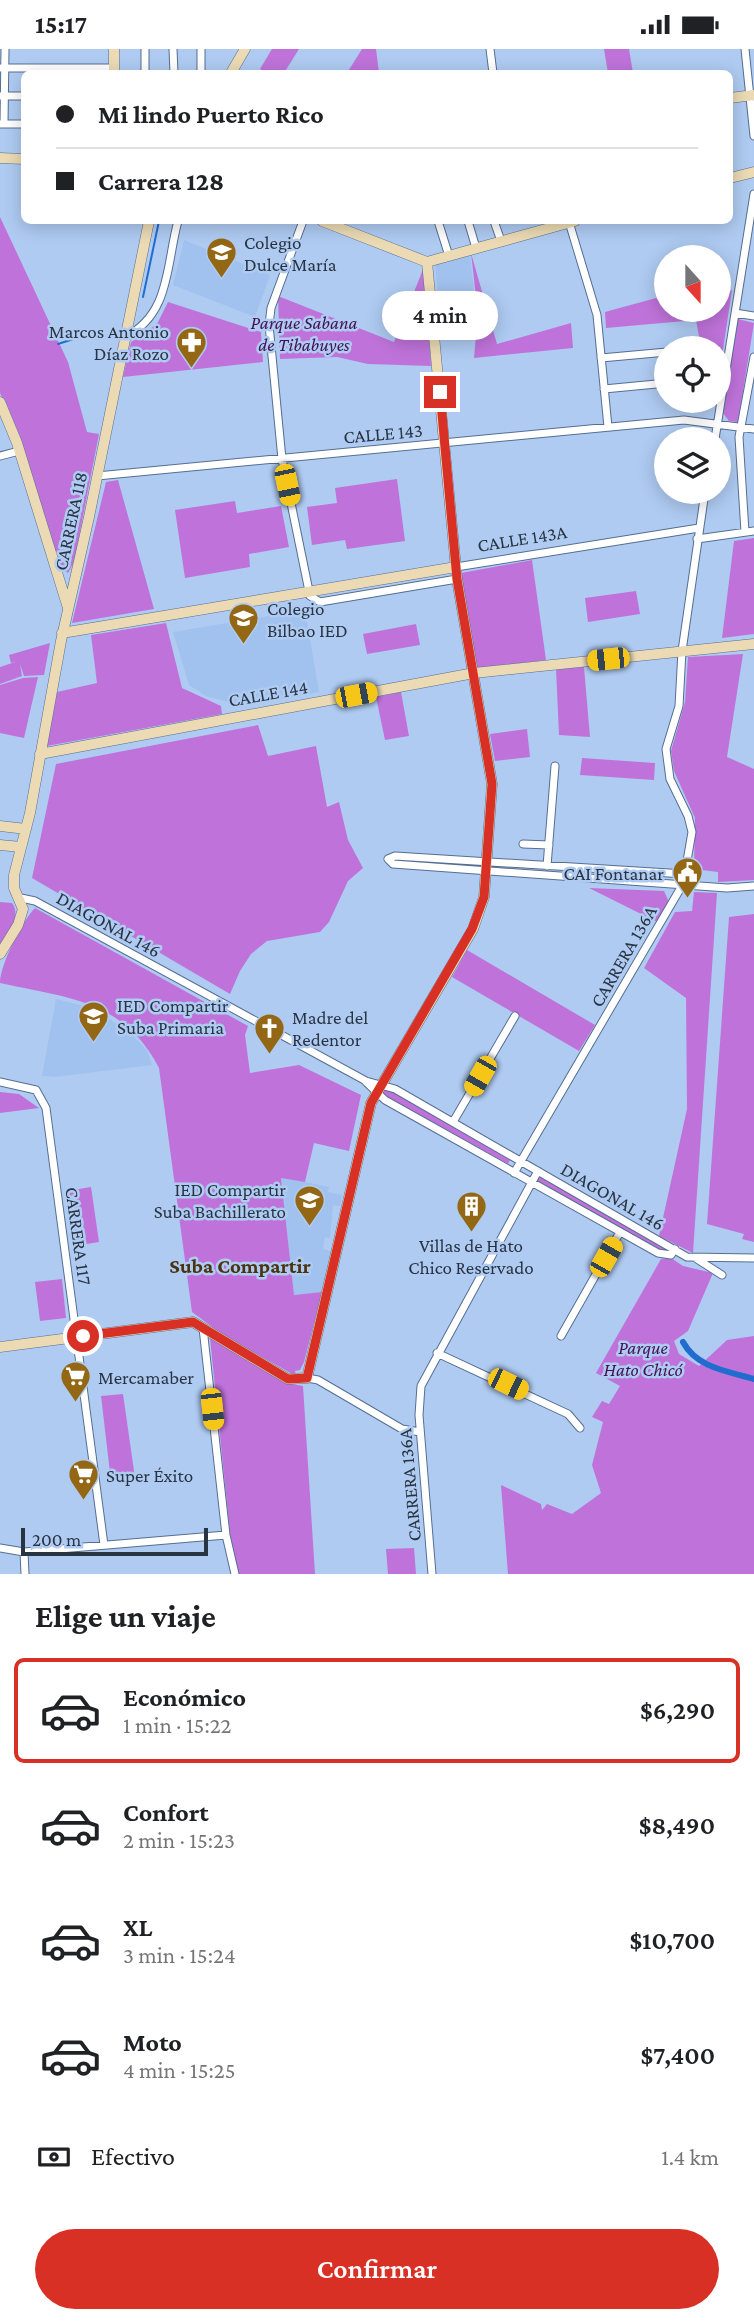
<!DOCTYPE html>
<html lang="es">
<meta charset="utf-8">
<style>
body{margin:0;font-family:"Crimson Pro",serif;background:#f2f2f2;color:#202124;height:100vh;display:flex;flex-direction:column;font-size:26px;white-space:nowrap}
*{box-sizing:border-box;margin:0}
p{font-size:23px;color:#757577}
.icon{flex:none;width:38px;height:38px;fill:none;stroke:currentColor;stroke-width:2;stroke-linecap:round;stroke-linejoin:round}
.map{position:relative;height:1525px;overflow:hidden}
.drawer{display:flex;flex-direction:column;background:#fff;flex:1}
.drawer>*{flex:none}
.guide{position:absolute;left:21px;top:21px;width:712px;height:154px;border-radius:10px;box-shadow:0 4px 18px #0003;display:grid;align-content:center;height:154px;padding:0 35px;background:#fff}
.needle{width:46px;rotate:159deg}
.controls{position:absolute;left:654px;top:196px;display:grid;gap:14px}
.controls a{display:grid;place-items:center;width:77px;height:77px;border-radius:50%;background:#fff;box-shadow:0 4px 18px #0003;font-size:35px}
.scale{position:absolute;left:21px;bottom:18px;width:187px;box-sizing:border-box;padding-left:7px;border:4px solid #293443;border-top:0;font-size:19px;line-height:24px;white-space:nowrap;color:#293443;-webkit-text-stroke:5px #afcbf2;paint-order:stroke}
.end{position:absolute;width:32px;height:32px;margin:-16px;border:9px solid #d93025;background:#fff;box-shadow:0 0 0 4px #fff}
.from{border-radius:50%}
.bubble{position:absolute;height:49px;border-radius:24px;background:#fff;box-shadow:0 4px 18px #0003;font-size:23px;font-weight:600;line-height:49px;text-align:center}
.car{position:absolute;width:21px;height:42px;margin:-21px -10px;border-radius:9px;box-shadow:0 0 5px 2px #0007;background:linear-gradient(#f5c518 24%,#345 0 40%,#f5c518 0 76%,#345 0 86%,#f5c518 0)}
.guide b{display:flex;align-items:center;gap:24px;height:66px;font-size:26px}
.guide b+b{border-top:2px solid #e0e0e0}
.guide i{width:18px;height:18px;background:#202124}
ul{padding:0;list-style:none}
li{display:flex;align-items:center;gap:21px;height:105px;margin:0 14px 10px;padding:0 21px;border:4px solid transparent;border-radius:10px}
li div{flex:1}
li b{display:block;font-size:26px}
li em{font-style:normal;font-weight:600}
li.current{border-color:#d93025}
li>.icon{width:63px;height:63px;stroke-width:1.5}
h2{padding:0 35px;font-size:32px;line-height:84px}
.pay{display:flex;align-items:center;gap:18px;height:77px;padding:0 35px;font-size:26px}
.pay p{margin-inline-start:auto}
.primary-button{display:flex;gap:14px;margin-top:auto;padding:14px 35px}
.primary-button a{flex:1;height:80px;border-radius:42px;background:#d93025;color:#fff;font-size:28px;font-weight:600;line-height:80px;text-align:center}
.status{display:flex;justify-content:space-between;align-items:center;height:49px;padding:0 35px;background:#fff;direction:ltr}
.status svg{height:19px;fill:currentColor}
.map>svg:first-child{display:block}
.built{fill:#a1c1ee}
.green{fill:#bf73da}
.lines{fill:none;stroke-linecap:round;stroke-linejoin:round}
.stream{stroke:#206dcf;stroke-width:2}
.canal{stroke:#206dcf;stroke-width:6}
.street-casing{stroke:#556e91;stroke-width:9}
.secondary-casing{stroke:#556e91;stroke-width:11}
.street{stroke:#fff;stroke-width:7}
.secondary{stroke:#ebdab3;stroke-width:10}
.route{stroke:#d93025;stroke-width:9}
.labels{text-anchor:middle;stroke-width:5;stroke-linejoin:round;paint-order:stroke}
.poi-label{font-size:19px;fill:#293443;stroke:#afcbf2;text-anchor:start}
.park-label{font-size:19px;font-style:italic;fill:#431153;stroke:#afcbf2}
.street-label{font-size:19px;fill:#293443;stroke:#afcbf2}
.neighbourhood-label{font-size:21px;font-weight:bold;fill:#4a340f;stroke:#afcbf2}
</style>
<div class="status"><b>15:17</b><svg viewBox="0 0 49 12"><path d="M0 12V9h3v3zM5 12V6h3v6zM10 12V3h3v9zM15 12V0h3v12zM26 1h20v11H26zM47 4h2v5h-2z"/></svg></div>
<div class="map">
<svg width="754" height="1525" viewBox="0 0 754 1525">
<rect width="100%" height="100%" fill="#afcbf2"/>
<path class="built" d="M184,191L270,226L255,268L173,236Z
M470,205L477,270L441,272L435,214Z
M305,561L319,643L244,657L206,647L189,636L173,583Z
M56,950L96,960L132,986L147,1001L152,1016L55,1028L42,1027Z
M281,1128L329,1138L328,1143L342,1146L340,1157L333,1156L330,1189L325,1188L323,1200L331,1202L322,1243L294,1246Z"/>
<path class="green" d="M272,0H299L284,24H267L260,20Z
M362,0H376L379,24H347Z
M604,0H629L633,24H608Z
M0,168L68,313L87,383L99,385L74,513L68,524L61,519L19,385L0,344Z
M471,204L497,295L571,274L573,299L474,309L478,265Z
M424,218L431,317L368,315L337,308L280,310L278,247L394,293Z
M732,241L719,327V299H701L696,271L606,279L605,263L667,246V261H719V244Z
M168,253L261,283L263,313L123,328L131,293L157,275Z
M738,270L754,274L738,373L729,372L723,364Z
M397,430L405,492L347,500L345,491L312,496L307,458L337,454L335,439Z
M118,431L154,560L72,574L106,433Z
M235,452L237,464L281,457L289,498L249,505L250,518L185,529L175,461Z
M754,489V585L722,589L734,492Z
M532,511L546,611L477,619L461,524Z
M636,542L640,565L588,573L585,549Z
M166,574L182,639L221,657L222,665L47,697L57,643L97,634L91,586Z
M416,575L420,596L367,605L363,585Z
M50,594L44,626L24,627L20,615L22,627L0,635V618L15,613L11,614L9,606Z
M743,605L727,708L754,720V831L718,833V823L694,820L695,769L674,722L671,702L685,653L688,608Z
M584,618L590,688L559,686L556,620Z
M38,628L24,689L0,684V636L23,629Z
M401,643L409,687L385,691L376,648Z
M258,676L268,707L316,697L327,758L339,753L348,791L363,819L348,832L329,873L320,883L267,892L251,905L240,922L230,945L32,829L56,715Z
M527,680L530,708L495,712L490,685Z
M582,709L655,714L654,731L580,726Z
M589,839L664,842L669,853L657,873Z
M694,843L717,844L693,1204L659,1187L687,1060L686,949L644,919L675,863L692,862Z
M0,853L12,854C22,868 8,884 0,896Z
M35,859L248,977L245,986L250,1024L299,1016L361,1046L349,1102L314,1094L305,1133L281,1129L294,1246L322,1243L304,1313L300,1321L295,1322L296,1327L226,1288L192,1263L159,1019C124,951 68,949 0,934C0,916 22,872 35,859Z
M754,865V1193L742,1190L744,1185L707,1175L729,868Z
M467,901L595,976L579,1002L452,928Z
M384,1040L401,1046L511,1109L508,1115L381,1044Z
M0,1043L19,1045L39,1059L0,1064Z
M536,1127H540L670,1203L665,1204L537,1133Z
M91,1138L99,1193L74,1197L66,1142Z
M671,1209L683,1217L713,1224L688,1282L674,1292L679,1305L699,1317L727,1291L754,1287V1525H508L501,1436L541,1455L542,1461L547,1455L572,1465L601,1444L592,1416L603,1373L592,1368L602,1352L609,1355L620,1337L596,1324L661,1210Z
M62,1230L66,1269L40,1272L35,1233Z
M210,1289L287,1334L303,1337L315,1525H238L230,1484Z
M123,1345L135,1429L111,1432L101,1347Z
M414,1499L416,1525H388L386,1500Z"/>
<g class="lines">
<path class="stream" d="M143,248L159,172
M58,295L101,281"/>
<path class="canal" d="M683,1293C697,1319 727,1322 754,1330"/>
<defs>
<path id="street" d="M145,0V24
M173,0L174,24
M201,0V24
M490,0L493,24
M745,0L754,87
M0,19H114
M1,47H24
M1,75H24
M4,75L5,0
M303,172L271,259L269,276L282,410L310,547L320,553L457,530
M438,172L449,207
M468,172L476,199
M494,172L501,192
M569,173L597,266L608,378
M735,264L754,267
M125,288C171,265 166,215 178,172
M601,309L667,303
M604,340L667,334
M715,390L754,145
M0,407L19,402
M97,427L684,371L754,380
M745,483L739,388L754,308
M697,490L754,482
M456,518L699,479
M523,795L549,796
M388,810L393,815L727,839L754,837
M388,810L395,807L685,825
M547,817L555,717
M21,849L35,852L366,1032L395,1040L687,1208L754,1209
M0,1033L36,1041L46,1059L104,1496
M366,1033L385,1051L658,1204L671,1206L675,1200
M453,1073L515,967
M514,1124L683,835L692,783L688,767L670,730L666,700L679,657L682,602L705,443
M697,1210L722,1226
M203,1279L226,1486L235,1525
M561,1287L620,1183
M437,1304L568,1365L580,1379
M307,1329L318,1331L402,1380L420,1383
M0,1499L24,1503L226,1486
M24,1503L25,1525
M432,1525L419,1366L421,1337L538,1122"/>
<path id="secondary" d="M114,24V0
M231,24L245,0
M730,49L754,46
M0,109L24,110
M730,129L754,123
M322,172L427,213
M427,213L575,172
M0,353L17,394L68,559
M62,584L456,518
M40,705L474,624L754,595
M0,777L26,780
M0,796L21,798
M0,905L18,876L23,860L14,839V826L30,764L61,592L89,468L149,172
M0,1298L193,1273L288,1330L307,1329L371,1054L473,880L484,848L492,735L457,530L427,213"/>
</defs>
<use href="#street" class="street-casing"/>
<use href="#secondary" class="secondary-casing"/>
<use href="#street" class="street"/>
<use href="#secondary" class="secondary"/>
</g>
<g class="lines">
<path class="route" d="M83,1287L193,1273L288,1330L307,1329L371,1054L472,880L484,848L492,735L457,530L440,343"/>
</g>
<defs>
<symbol id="school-pin" viewBox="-11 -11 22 30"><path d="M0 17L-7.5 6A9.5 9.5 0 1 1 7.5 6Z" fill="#936713" stroke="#afcbf2"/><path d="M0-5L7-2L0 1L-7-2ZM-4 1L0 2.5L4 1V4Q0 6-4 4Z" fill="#fff"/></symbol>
<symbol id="pharmacy-pin" viewBox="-11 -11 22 30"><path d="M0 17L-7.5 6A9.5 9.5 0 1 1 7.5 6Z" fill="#936713" stroke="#afcbf2"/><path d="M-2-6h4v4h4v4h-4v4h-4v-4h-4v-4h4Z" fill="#fff"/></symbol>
<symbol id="civic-pin" viewBox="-11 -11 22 30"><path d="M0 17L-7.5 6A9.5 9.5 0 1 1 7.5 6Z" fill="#936713" stroke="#afcbf2"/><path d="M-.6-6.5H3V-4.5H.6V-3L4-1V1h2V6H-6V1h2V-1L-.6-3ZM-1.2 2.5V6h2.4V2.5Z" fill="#fff"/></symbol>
<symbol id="church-pin" viewBox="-11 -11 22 30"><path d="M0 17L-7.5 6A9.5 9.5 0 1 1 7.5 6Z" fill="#936713" stroke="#afcbf2"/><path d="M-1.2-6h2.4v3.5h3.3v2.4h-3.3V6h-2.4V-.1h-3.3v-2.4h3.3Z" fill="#fff"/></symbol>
<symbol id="building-pin" viewBox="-11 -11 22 30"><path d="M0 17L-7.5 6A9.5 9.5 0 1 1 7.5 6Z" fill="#936713" stroke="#afcbf2"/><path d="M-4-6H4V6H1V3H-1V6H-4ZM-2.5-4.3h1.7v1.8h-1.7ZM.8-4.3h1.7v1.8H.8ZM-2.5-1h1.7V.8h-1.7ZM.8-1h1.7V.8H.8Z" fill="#fff"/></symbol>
<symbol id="supermarket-pin" viewBox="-11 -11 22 30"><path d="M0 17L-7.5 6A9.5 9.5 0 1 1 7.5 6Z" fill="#936713" stroke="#afcbf2"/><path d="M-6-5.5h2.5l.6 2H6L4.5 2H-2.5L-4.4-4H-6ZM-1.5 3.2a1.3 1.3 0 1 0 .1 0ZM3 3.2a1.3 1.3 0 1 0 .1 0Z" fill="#fff"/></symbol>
</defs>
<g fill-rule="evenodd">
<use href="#school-pin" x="204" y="186" width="35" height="47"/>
<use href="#pharmacy-pin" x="174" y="276" width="35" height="47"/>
<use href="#school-pin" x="226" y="552" width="35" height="47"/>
<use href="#civic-pin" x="670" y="806" width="35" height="47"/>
<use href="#school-pin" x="76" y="950" width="35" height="47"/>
<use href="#church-pin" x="252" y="962" width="35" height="47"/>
<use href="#school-pin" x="292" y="1134" width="35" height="47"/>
<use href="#building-pin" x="454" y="1140" width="35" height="47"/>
<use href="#supermarket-pin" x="58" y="1310" width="35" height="47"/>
<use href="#supermarket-pin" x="66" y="1408" width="35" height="47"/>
</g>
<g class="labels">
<g class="poi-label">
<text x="244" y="200">Colegio<tspan x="244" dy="22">Dulce María</tspan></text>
<text x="169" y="289" text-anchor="end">Marcos Antonio<tspan x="169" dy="22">Díaz Rozo</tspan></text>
<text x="267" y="566">Colegio<tspan x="267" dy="22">Bilbao IED</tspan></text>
<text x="664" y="831" text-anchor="end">CAI Fontanar</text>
<text x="117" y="963">IED Compartir<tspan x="117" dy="22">Suba Primaria</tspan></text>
<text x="292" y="975">Madre del<tspan x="292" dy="22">Redentor</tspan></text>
<text x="286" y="1147" text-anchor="end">IED Compartir<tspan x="286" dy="22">Suba Bachillerato</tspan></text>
<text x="471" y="1203" text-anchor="middle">Villas de Hato<tspan x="471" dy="22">Chico Reservado</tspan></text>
<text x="98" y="1335">Mercamaber</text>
<text x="106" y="1433">Super Éxito</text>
</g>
<g class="park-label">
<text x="304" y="280">Parque Sabana<tspan x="304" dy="22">de Tibabuyes</tspan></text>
<text x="643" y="1305">Parque<tspan x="643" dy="22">Hato Chicó</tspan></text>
</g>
<g class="street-label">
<text transform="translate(383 384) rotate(-5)" y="7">CALLE 143</text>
<text transform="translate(70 472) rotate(-78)" y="7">CARRERA 118</text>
<text transform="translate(522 489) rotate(-9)" y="7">CALLE 143A</text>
<text transform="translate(268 644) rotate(-10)" y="7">CALLE 144</text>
<text transform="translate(109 875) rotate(29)" y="7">DIAGONAL 146</text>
<text transform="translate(623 907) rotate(-60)" y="7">CARRERA 136A</text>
<text transform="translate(613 1147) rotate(30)" y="7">DIAGONAL 146</text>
<text transform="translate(79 1187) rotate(82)" y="7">CARRERA 117</text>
<text transform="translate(409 1436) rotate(-95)" y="7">CARRERA 136A</text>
</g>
<g class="neighbourhood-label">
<text x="240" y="1224">Suba Compartir</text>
</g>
</g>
</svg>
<div class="controls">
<a><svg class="needle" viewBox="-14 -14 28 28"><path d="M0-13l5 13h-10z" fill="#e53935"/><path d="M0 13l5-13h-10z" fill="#757577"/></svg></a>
<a><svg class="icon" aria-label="locate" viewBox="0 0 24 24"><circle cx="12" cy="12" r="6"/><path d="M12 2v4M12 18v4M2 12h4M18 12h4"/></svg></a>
<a><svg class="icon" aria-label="layers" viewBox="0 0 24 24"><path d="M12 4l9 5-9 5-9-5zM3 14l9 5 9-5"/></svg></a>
</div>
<div class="scale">200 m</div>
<i class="end from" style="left:83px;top:1287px"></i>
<i class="end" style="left:440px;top:343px"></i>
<div class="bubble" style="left:382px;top:242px;width:116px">4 min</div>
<i class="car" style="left:287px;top:436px;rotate:168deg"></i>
<i class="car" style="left:608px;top:610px;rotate:264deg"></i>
<i class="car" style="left:356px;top:646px;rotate:79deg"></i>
<i class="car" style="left:480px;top:1027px;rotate:210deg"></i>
<i class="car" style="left:606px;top:1208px;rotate:30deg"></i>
<i class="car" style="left:508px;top:1335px;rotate:116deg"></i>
<i class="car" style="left:212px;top:1360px;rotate:174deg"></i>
<div class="guide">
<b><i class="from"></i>Mi lindo Puerto Rico</b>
<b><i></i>Carrera 128</b>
</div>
</div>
<section class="drawer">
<h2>Elige un viaje</h2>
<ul>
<li class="current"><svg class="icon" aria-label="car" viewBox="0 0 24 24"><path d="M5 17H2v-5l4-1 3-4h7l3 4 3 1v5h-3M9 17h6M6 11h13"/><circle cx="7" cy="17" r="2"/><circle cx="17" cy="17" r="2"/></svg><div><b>Económico</b><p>1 min · 15:22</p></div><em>$6,290</em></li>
<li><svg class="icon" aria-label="car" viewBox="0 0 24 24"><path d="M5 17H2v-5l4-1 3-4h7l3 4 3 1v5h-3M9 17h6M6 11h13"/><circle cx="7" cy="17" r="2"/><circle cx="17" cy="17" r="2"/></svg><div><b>Confort</b><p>2 min · 15:23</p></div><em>$8,490</em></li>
<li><svg class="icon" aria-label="car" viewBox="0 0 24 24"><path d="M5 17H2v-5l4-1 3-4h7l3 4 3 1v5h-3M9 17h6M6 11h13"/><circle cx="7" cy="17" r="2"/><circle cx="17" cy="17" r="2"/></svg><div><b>XL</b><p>3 min · 15:24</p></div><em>$10,700</em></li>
<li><svg class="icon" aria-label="car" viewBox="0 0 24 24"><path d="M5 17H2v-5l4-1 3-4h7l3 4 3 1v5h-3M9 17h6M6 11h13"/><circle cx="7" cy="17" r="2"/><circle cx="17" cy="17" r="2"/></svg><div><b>Moto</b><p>4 min · 15:25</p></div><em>$7,400</em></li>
</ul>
<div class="pay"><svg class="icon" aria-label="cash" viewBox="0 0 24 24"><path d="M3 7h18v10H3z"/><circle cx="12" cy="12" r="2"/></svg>Efectivo<p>1.4 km</p></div>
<div class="primary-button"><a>Confirmar</a></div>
</section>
